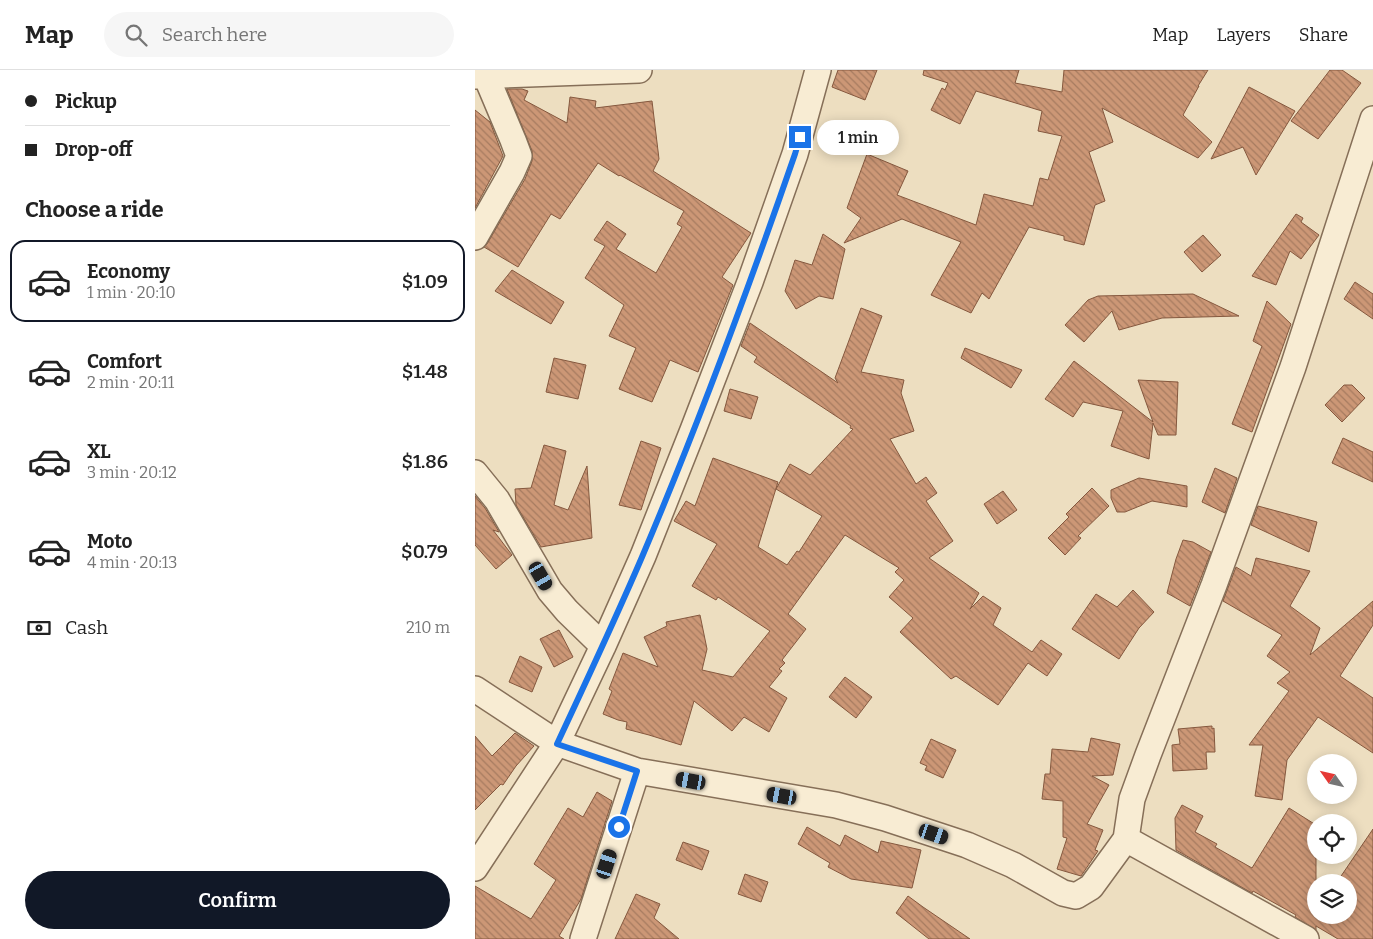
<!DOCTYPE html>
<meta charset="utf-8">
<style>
body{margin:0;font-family:Bitter,serif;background:#f6f6f6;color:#222;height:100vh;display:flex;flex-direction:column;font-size:19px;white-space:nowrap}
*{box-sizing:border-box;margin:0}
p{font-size:16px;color:#767676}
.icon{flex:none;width:28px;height:28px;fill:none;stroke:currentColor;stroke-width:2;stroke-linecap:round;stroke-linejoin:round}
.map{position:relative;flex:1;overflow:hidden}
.side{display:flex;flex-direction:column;background:#fff;width:475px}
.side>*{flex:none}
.guide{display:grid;align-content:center;height:110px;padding:0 25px;background:#fff}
.needle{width:32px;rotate:304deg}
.buttons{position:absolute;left:832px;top:684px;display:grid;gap:10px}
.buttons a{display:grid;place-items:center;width:50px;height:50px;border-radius:50%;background:#fff;box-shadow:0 2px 12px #0003;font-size:25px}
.end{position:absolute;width:22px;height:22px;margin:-11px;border:6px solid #1a73e8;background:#fff;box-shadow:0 0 0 2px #fff}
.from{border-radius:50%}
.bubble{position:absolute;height:35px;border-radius:18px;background:#fff;box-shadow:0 2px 12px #0003;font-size:16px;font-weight:600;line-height:35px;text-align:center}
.car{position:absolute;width:15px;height:30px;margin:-15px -8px;border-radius:6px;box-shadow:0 0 4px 1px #0007;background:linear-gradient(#222 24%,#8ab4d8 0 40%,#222 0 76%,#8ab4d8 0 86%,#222 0)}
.guide b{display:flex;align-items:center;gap:18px;height:48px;font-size:19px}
.guide b+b{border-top:1px solid #e0e0e0}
.guide i{width:12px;height:12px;background:#222}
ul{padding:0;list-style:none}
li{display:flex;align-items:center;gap:15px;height:82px;margin:0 10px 8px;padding:0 15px;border:2px solid transparent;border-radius:15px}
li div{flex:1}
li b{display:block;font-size:19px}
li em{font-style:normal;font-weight:600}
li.on{border-color:#111827}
li>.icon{width:45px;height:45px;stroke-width:1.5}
h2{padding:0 25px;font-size:22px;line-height:60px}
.pay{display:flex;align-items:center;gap:12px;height:55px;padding:0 25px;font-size:19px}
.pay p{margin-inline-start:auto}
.action{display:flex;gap:10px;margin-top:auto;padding:10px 25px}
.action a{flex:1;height:58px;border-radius:30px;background:#111827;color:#fff;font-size:20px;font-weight:600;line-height:58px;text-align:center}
header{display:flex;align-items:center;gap:30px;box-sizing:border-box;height:70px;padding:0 25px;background:#fff;border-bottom:1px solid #e0e0e0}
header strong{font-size:24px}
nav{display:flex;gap:28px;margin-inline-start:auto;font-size:18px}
.search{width:350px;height:45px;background:#f6f6f6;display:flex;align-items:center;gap:12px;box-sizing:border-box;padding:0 18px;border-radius:28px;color:#767676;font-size:19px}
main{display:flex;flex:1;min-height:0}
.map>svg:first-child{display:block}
.building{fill:url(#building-back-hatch);stroke:#85583e}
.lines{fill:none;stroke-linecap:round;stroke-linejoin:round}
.minor-casing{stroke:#866f58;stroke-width:28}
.minor{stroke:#f8ecd3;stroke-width:25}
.route{stroke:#1a73e8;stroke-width:6}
</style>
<header>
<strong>Map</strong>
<div class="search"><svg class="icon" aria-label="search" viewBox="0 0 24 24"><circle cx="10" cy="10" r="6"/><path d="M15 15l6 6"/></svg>Search here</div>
<nav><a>Map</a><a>Layers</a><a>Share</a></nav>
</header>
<main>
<section class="side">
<div class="guide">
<b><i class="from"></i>Pickup</b>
<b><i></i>Drop-off</b>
</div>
<h2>Choose a ride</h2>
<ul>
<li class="on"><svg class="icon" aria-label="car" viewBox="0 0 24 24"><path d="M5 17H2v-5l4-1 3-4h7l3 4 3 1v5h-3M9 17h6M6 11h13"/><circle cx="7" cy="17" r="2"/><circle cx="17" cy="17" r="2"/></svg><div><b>Economy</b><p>1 min · 20:10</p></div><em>$1.09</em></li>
<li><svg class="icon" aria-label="car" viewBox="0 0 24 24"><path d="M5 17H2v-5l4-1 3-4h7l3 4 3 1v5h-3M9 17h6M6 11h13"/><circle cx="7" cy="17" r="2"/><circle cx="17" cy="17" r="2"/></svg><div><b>Comfort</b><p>2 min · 20:11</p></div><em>$1.48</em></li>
<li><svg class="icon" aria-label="car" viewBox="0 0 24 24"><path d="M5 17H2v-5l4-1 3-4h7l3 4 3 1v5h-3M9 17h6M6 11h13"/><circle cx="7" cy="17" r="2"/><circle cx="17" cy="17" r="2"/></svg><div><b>XL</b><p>3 min · 20:12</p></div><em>$1.86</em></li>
<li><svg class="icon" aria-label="car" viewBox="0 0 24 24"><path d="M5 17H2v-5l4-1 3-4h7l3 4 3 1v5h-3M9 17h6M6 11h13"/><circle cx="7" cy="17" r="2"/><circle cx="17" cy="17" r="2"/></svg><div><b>Moto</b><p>4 min · 20:13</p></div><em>$0.79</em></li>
</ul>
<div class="pay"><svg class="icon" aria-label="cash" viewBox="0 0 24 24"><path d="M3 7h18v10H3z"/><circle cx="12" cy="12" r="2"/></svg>Cash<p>210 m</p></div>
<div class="action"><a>Confirm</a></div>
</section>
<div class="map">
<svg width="898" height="869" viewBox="0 0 898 869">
<defs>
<pattern id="building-back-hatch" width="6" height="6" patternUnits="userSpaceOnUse" patternTransform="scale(1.25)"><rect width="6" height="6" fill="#cc9776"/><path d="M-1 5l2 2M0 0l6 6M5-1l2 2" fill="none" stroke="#a67b60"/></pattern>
</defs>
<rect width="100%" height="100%" fill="#eddec0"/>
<path class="building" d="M363,0H402L390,30L357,17Z
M449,0H544L540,13L587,22L589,0H733L723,16H724L708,45L737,72L723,88L627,38L638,72L614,82L630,131L620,135L609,175L589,170V166L554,157L514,229L507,223L496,243L456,225L486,172L427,149L369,173L386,148L372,138L392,84L433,101L422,125L501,155L509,124L558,136L565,108L573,110L587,66L563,61L567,41L501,21L485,54L456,40L467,18L470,20L473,13L448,5Z
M855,0H867L886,13L843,69L816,51Z
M774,17L820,41L781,105L768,77L736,89Z
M32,19H47L53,21L49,30L92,53L95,27L121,31L120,38L177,31L184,89L178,101L276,163L247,207L258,215L223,302L195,290L177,332L144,319L161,278L134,266L149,235L110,208L130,176L119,170L132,151L151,164L141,179L181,203L207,157L202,154L209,141L145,105L144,106L123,93L85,149L76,144L43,197L9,177L12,174L50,109L57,91V81Z
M0,40L15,52L28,86L0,138Z
M821,144L828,148L826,152L844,165L826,189L815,181L801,215L777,206Z
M348,164L370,179L358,229L344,226L321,239L310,221L320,190L337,195Z
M728,165L746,185L727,202L709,182Z
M37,200L89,232L76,254L20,221Z
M880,212L898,224V249L869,229Z
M718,224L764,246L687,248L644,260L637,241L609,272L590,255L613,230L623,226Z
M792,231L816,254L777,362L757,354L787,276L778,271Z
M386,238L407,246L386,302L429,310L426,323L439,361L415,369L441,414L451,407L462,423L451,431L478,471L454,488L504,523L495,539L508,526L526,538L518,555L557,582L566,570L587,584L572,606L553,593L523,635L481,606L476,609L425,562L438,548L414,527L429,510L420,502L424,498L370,465L313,544L331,559L307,590L310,593L304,599L307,601L294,617L312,628L294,662L269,647L257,661L219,631L206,675L174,665L151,659L152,652L143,650L128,644L137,621L134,619L148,583L183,597L169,567L192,556L191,552L225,545L232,579L227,600L258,607L295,561L243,527L241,530L217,516L242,474L199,451L211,431L220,436L238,388L303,412L283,477L312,495L322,481L324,482L347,446L301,419L315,394L335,405L378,359L375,358L376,356L279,292L282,287L266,276L275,253L363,313L360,308Z
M490,278L547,300L536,318L486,288Z
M79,288L111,295L103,329L71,322Z
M599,291L678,352L663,310L703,312L701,365H683L678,353L674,389L636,376L648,341L608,332L598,347L570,329Z
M869,315H877L890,328L867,352L850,335Z
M255,319L283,327L276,349L249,341Z
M868,368L898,382V412L857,393Z
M166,371L186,378L166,440L144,435Z
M69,375L91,381L79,435L93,440L112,396L117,468L66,477L41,435L40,419L56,418Z
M740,398L762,408L750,443L727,432Z
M664,408L712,416V437L677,431L650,442H642L636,428V420Z
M617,418L634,436L603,466L606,468L590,485L573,468L594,447L591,444Z
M528,421L542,440L522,454L509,434Z
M0,426L10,438L24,462L18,460L37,485L21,499L0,475Z
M783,436L842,452L834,482L776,455Z
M708,470L718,472L736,482L715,536L692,523L701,489Z
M781,488L835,501L815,536L845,558L835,585L898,531V555L865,606L898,628V683L843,647L812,690L807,730L780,726L788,675H774L814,621L802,613L815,602L792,586L807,565L748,531L761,497L776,506Z
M658,520L679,542L664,558L644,589L597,559L621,524L642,537Z
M84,560L98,587L79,597L65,569Z
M45,586L67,597L57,622L34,612Z
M370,607L397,627L381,648L354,627Z
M737,656V659L739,658L740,682H731L732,699L698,701L697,675L705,674L703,659Z
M40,663L59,676L41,696L28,715L26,714L0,740V666L17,686Z
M616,668L645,674L638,705L617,706L634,715L612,754L628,760L620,780L623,781L606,806L582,799L592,768L588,767V731L567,729L570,704H575L577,679L613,682Z
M456,669L481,680L468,708L450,700L452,696L445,693Z
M122,722L137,731L106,829L84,866L89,869H0V816L56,849L81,810L59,794L93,738L108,747Z
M707,735L728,746L720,762L742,774L740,777L777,798L814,738L841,755V845H874V812H862L898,759V869H863L841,856V860L820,847L821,845L778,821L777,823L701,780L700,748Z
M332,757L365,776L370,765L403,783L406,771L446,780L437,818L376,809L353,797L355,793L323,774Z
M208,772L234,781L227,800L201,790Z
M270,804L293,812L286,832L263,824Z
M161,824L185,834L179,848L204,869H140Z
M433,826L448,837L495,869H454L421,843Z"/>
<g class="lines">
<defs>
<path id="minor" d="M0,6L164,0
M0,167L37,102L44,86L38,70L11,6
M0,403L22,430L75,521L92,541L128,576
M0,619L82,673L162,701L361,735L410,748L492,775L538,795L588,823L601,826L616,817L651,769L657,729L673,685L739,515L818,297L898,49
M651,769L831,869
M0,798L82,673L128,576L168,486L218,360L275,212L320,84L343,0
M108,869L162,701"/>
</defs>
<use href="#minor" class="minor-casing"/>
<use href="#minor" class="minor"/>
</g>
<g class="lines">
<path class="route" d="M144,757L162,701L82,674C111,612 140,550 167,487C223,355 273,220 320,84L325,67"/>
</g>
</svg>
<div class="buttons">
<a><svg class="needle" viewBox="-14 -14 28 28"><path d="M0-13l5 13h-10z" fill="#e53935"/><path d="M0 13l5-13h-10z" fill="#767676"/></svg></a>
<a><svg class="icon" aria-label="locate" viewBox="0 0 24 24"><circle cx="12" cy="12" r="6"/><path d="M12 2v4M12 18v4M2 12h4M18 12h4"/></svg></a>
<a><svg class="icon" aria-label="layers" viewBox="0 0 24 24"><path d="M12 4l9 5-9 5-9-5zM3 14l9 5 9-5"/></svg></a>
</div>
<i class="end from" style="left:144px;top:757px"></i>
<i class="end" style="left:325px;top:67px"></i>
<div class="bubble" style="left:342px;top:50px;width:82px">1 min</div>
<i class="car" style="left:66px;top:506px;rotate:150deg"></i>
<i class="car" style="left:216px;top:711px;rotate:280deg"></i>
<i class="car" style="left:307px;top:726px;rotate:280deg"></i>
<i class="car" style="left:459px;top:764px;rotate:109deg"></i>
<i class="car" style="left:132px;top:794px;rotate:18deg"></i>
</div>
</main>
